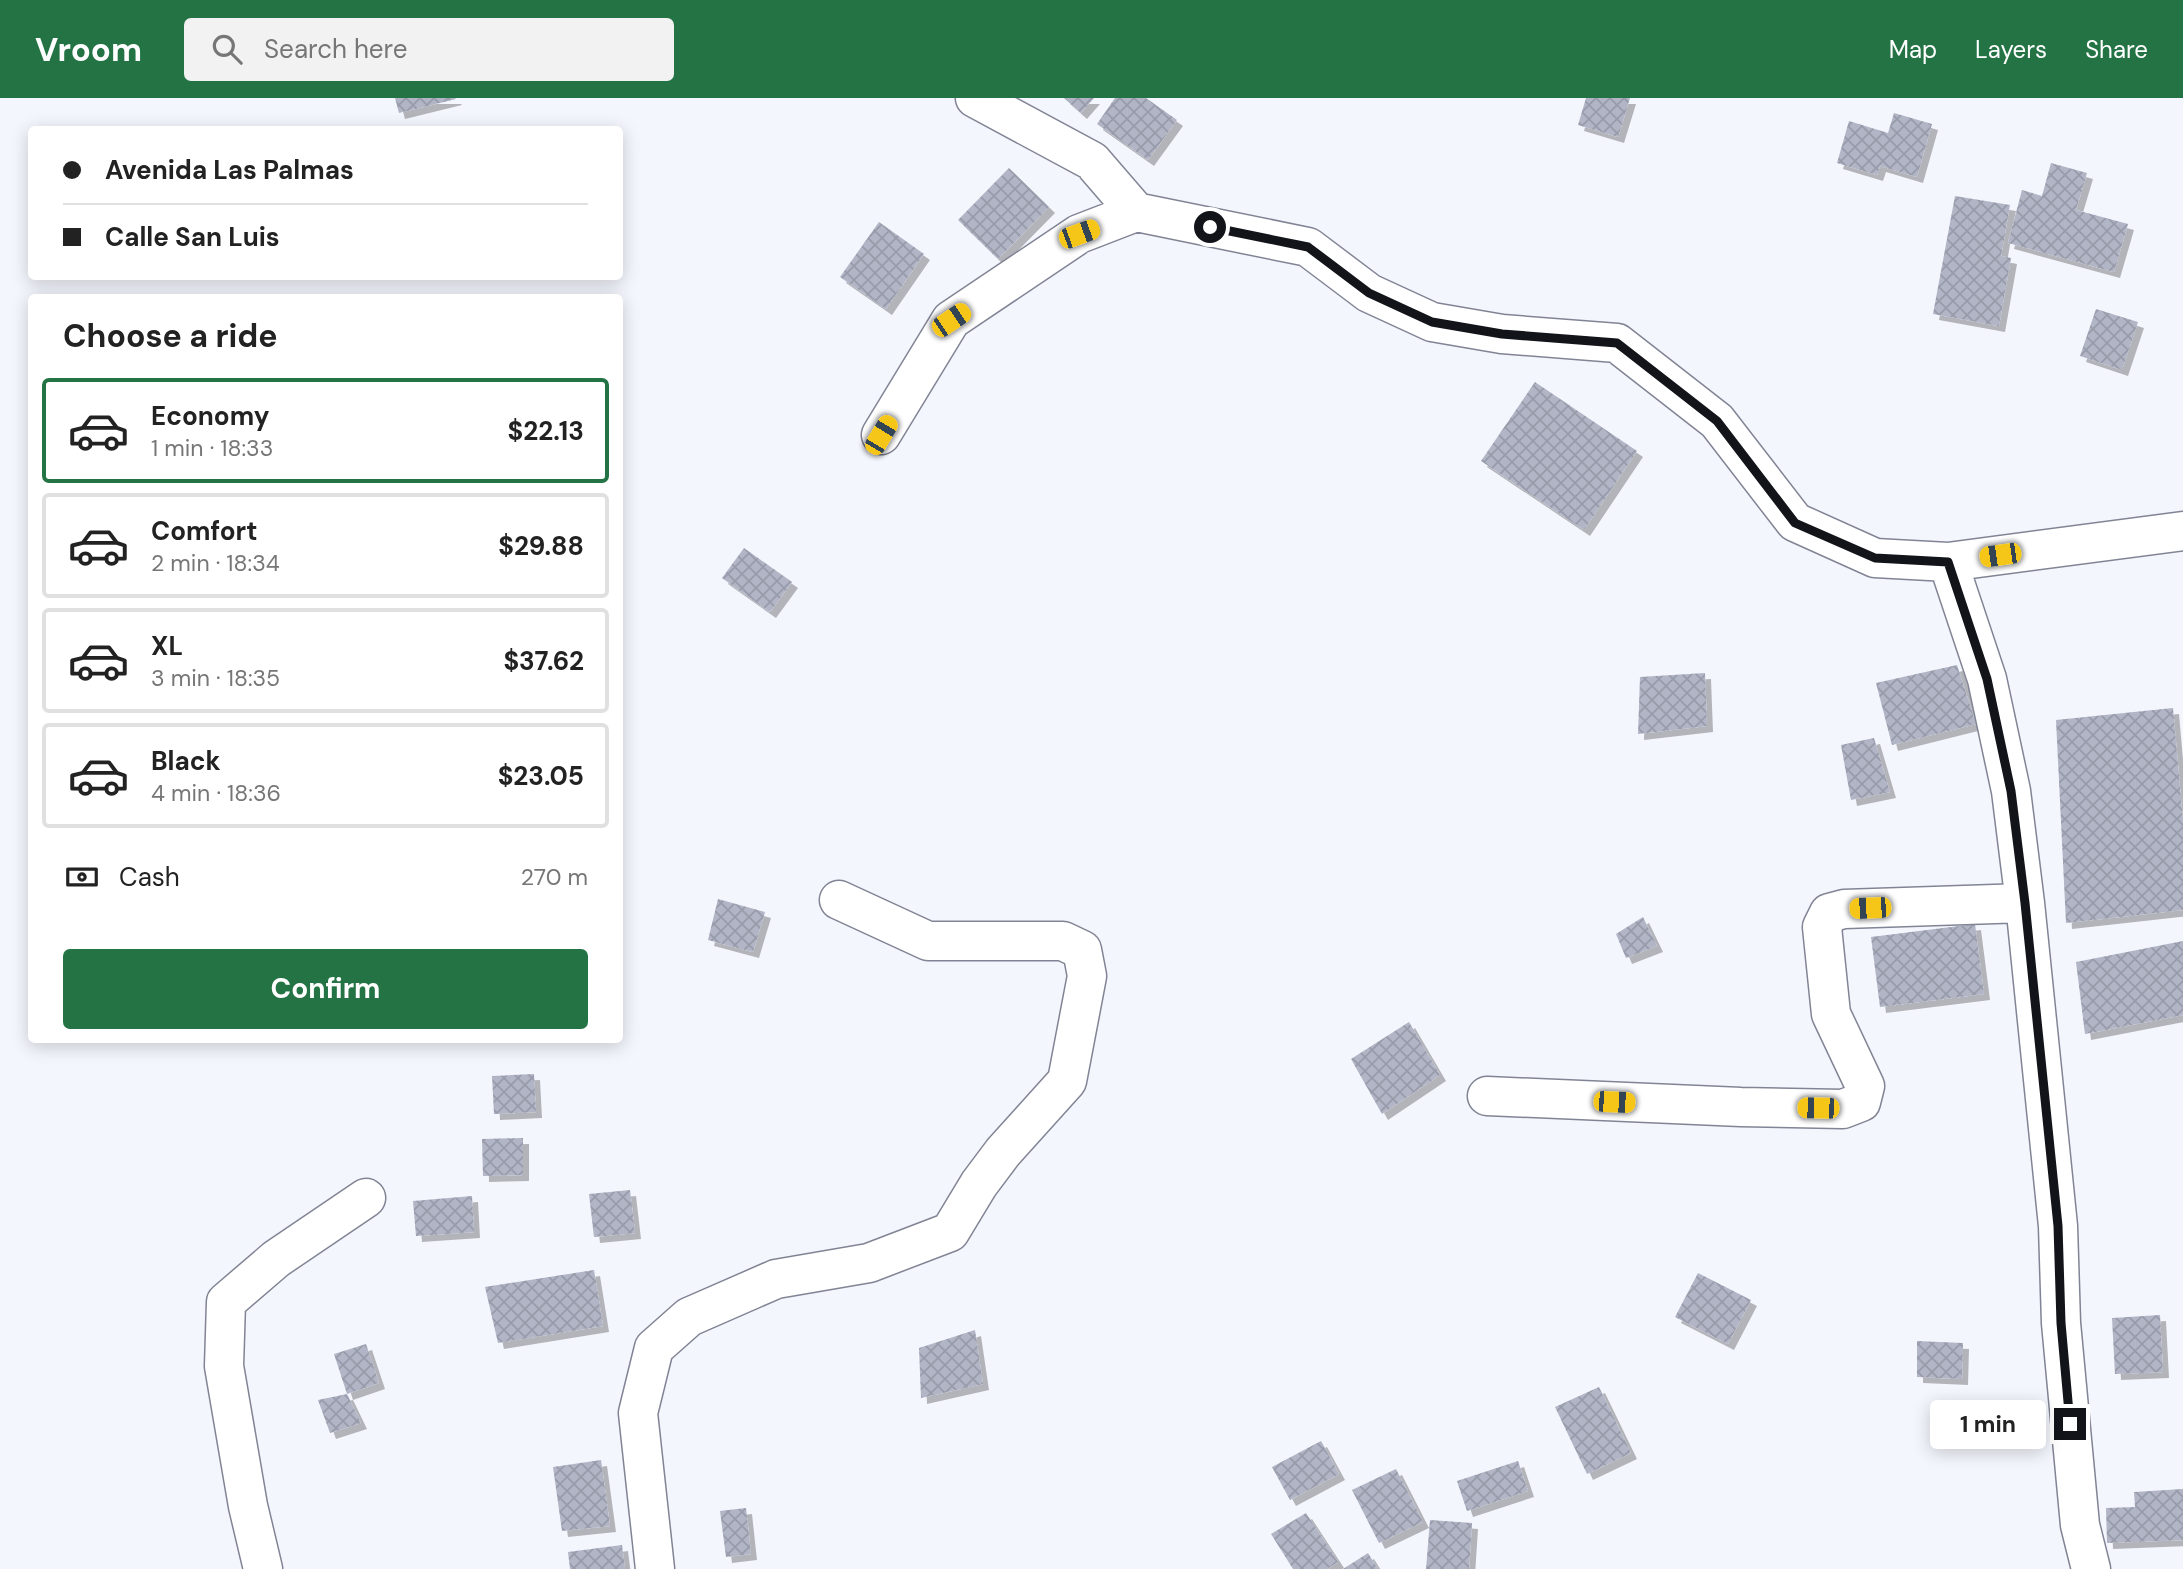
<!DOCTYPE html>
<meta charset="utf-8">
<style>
body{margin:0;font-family:"DM Sans",sans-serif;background:#f2f2f2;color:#222;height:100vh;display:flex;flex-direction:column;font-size:26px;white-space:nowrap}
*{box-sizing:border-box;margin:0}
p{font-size:23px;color:#767676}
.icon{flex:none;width:38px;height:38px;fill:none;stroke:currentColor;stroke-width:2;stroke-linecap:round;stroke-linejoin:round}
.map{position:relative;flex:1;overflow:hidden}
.drawer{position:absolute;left:28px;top:196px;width:595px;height:749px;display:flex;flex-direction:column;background:#fff;border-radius:7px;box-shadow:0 4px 18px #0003}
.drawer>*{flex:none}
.hud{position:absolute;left:28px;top:28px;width:595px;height:154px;border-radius:7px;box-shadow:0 4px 18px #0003;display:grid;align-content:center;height:154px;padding:0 35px;background:#fff}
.end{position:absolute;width:32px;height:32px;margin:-16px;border:9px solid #12141a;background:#fff;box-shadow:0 0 0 4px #fff}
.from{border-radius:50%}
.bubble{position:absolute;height:49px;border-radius:7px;background:#fff;box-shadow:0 4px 18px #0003;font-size:23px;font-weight:700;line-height:49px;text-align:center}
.car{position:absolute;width:21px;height:42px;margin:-21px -10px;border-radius:9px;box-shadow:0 0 5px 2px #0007;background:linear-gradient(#f5c518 24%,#345 0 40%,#f5c518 0 76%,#345 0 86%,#f5c518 0)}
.hud b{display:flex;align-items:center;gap:24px;height:66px;font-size:26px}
.hud b+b{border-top:2px solid #e0e0e0}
.hud i{width:18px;height:18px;background:#222}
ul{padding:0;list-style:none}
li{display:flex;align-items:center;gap:21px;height:105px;margin:0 14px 10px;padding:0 21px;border:4px solid #e0e0e0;border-radius:7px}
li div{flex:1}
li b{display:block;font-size:26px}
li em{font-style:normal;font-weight:700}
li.current{border-color:#237344}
li>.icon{width:63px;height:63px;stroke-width:1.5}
h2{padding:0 35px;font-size:32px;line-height:84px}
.pay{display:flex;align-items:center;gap:18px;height:77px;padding:0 35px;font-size:26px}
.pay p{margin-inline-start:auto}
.button{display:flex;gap:14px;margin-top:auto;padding:14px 35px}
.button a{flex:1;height:80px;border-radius:7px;background:#237344;color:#fff;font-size:28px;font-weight:700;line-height:80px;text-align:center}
header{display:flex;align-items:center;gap:42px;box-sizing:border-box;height:98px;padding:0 35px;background:#237344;color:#fff}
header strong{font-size:33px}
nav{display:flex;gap:38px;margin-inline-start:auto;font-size:24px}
.search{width:490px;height:63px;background:#f2f2f2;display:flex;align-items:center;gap:18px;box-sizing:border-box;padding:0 24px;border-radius:7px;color:#767676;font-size:26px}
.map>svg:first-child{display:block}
.building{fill:url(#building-cross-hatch);filter:url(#shadow)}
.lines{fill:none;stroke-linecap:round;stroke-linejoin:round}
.minor-casing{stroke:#818494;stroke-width:41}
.minor{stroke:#fff;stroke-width:38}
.route{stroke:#12141a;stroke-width:9}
</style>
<header>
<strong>Vroom</strong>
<div class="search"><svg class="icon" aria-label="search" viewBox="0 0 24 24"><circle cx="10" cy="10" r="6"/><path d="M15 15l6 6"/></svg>Search here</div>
<nav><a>Map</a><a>Layers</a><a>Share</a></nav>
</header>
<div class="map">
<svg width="2183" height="1471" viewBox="0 0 2183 1471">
<defs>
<pattern id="building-cross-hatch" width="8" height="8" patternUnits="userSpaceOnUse" patternTransform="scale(1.75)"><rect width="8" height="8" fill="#b1b5c6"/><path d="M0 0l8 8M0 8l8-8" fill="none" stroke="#979baa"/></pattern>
<filter id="shadow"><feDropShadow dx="6" dy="6" stdDeviation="0" flood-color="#0004"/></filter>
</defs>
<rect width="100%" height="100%" fill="#f4f6fd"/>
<path class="building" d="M395,0H455L456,1L399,15Z
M1064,0H1094L1081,15Z
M1115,0H1146L1177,22L1148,62L1097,26Z
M1586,0H1630L1618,39L1578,27Z
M1894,15L1932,26L1917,79L1880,68L1877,77L1837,65L1849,23L1888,35Z
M2051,65L2087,75L2076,112L2128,126L2114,174L2008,145L2022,92L2042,98Z
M1009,70L1049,109L998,161L958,122Z
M1955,98L2010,107L2001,158L2011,160L1999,228L1933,216Z
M879,124L924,156L886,211L840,179Z
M2096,211L2138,224L2122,272L2080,258Z
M1535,284L1637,353L1584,432L1481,363Z
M744,450L792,484L770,514L722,480Z
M1957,567L1976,626L1892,647L1876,585Z
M1705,575L1707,628L1638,636L1640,579Z
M2173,610L2183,724V812L2066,825L2056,622Z
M1874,640L1890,694L1851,702L1841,647Z
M718,801L765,814L753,854L708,842Z
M1643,819L1657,848L1626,860L1616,836Z
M1975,826L1984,896L1880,909L1871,839Z
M2183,843V917L2085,936L2076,864Z
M1409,924L1440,977L1382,1016L1351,961Z
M534,976L536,1014L494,1016L492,978Z
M523,1040V1077L483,1078L482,1041Z
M630,1092L635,1135L594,1139L589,1096Z
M472,1098L474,1134L416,1138L413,1103Z
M594,1172L603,1228L498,1245L485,1189Z
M1698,1175L1751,1202L1728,1246L1675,1219Z
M2160,1217L2163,1274L2115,1276L2112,1220Z
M975,1232L983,1286L921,1300L919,1250Z
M1917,1243L1963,1245L1962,1281L1917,1279Z
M366,1246L379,1285L347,1296L334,1256Z
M1599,1289L1631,1355L1587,1376L1555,1309Z
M347,1296L361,1325L330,1335L318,1302Z
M1321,1343L1339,1376L1290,1402L1272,1369Z
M601,1362L610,1428L562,1433L553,1369Z
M1518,1363L1528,1393L1467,1413L1457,1383Z
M1396,1371L1423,1424L1379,1445L1352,1392Z
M2183,1391V1442L2107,1445L2106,1410L2135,1409L2134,1394Z
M746,1410L751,1456L726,1459L720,1413Z
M1306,1415L1338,1464L1327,1471H1293L1271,1436Z
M1430,1422L1472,1425L1469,1471H1426Z
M622,1447L625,1471H570L568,1454Z
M1368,1455L1378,1471H1343Z"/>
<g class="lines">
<defs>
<path id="minor" d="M975,0L1092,63L1136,114L1308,149L1369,195L1432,224L1502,236L1617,245L1717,323L1795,424L1875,460L1948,464L2183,433
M881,337L951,222L1079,136L1136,114
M1948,464L1987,581L2011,693L2025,805L2058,1128L2061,1225L2080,1427L2091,1471
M1487,998L1741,1009L1843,1011L1861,1004L1865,988L1831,916L1822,829L1829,815L1844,811L2025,805
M263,1471L248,1408L224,1268L226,1204L276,1161L366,1100
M655,1471L638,1315L654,1250L689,1219L776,1181L869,1165L950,1134L979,1086L1003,1054L1067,983L1087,878L1082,852L1063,843H928L839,802"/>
</defs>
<use href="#minor" class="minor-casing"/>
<use href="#minor" class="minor"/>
</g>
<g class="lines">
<path class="route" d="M1210,129L1308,149L1369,195L1432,224L1502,236L1617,245L1717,323L1795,425L1875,460L1948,464L1987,581L2011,693L2025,805L2058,1128L2061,1225L2070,1326"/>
</g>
</svg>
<i class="end from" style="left:1210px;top:129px"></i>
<i class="end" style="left:2070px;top:1326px"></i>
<div class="bubble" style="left:1930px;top:1302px;width:116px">1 min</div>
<i class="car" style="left:1079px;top:136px;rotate:70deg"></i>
<i class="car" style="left:951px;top:222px;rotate:56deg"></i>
<i class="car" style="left:881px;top:337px;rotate:31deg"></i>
<i class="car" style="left:2000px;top:457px;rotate:262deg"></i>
<i class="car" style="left:1870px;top:810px;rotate:268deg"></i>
<i class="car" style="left:1614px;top:1004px;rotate:92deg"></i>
<i class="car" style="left:1818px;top:1010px;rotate:271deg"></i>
<div class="hud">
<b><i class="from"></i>Avenida Las Palmas</b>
<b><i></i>Calle San Luis</b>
</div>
<section class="drawer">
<h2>Choose a ride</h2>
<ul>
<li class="current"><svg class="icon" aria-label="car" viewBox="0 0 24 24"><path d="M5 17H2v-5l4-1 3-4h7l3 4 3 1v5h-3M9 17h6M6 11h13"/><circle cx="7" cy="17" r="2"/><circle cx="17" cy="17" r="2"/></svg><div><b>Economy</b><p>1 min · 18:33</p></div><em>$22.13</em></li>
<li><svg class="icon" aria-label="car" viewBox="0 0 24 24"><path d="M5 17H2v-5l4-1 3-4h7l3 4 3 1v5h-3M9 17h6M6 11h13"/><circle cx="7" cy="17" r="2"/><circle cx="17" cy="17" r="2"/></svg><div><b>Comfort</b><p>2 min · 18:34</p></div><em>$29.88</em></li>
<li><svg class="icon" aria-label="car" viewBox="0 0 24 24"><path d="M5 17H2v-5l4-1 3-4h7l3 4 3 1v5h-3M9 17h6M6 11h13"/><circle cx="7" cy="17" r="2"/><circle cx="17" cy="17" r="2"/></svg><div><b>XL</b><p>3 min · 18:35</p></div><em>$37.62</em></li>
<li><svg class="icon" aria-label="car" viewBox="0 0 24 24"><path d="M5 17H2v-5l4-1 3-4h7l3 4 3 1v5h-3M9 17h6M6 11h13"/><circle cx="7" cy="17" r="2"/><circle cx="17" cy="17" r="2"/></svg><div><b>Black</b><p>4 min · 18:36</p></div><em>$23.05</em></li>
</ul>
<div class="pay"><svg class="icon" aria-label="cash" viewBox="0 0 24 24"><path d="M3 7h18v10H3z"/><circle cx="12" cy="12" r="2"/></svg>Cash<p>270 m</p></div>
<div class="button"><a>Confirm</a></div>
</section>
</div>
